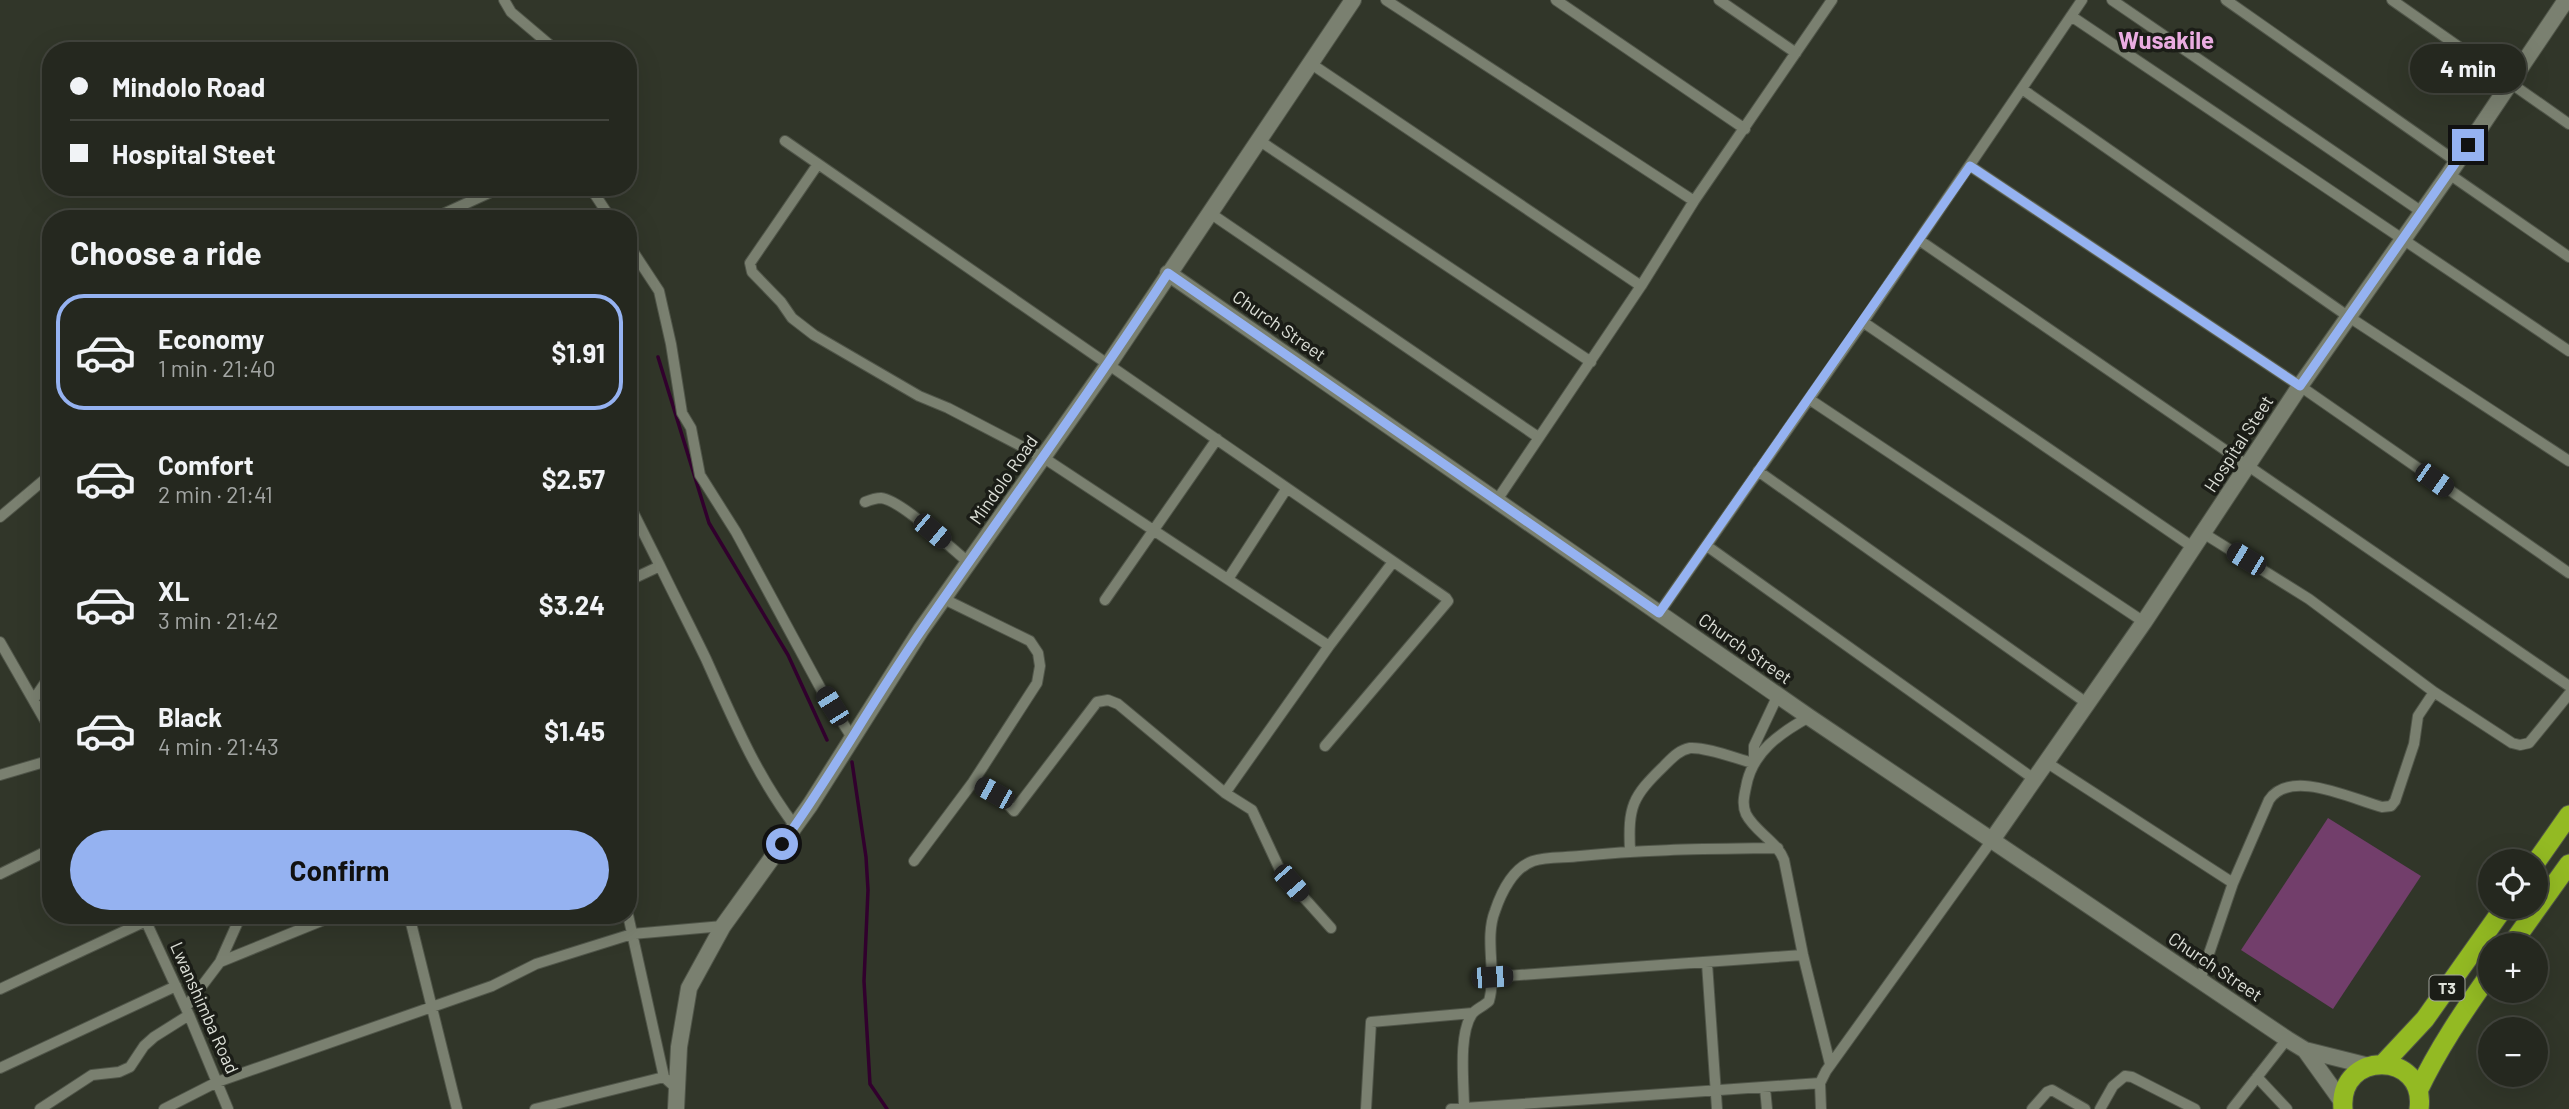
<!DOCTYPE html>
<meta charset="utf-8">
<style>
body{margin:0;font-family:Barlow,sans-serif;background:#2d3028;color:#f1f3f6;height:100vh;display:flex;flex-direction:column;font-size:26px;white-space:nowrap}
*{box-sizing:border-box;margin:0}
p{font-size:23px;color:#a3a6a4}
.icon{flex:none;width:38px;height:38px;fill:none;stroke:currentColor;stroke-width:2;stroke-linecap:round;stroke-linejoin:round}
.map{position:relative;flex:1;overflow:hidden}
.panel{position:absolute;left:42px;top:210px;width:595px;height:714px;display:flex;flex-direction:column;background:#25281f;border-radius:28px;box-shadow:0 7px 28px #0002,0 0 0 2px #42443d}
.panel>*{flex:none}
.guide{position:absolute;left:42px;top:42px;width:595px;height:154px;border-radius:28px;box-shadow:0 7px 28px #0002,0 0 0 2px #42443d;display:grid;align-content:center;height:154px;padding:0 28px;background:#25281f}
.fabs{position:absolute;left:2478px;top:849px;display:grid;gap:14px}
.fabs a{display:grid;place-items:center;width:70px;height:70px;border-radius:50%;background:#25281f;box-shadow:0 7px 28px #0002,0 0 0 2px #42443d;font-size:35px}
.end{position:absolute;width:32px;height:32px;margin:-16px;border:9px solid #95b2f1;background:#111;box-shadow:0 0 0 4px #111}
.from{border-radius:50%}
.bubble{position:absolute;height:49px;border-radius:24px;background:#25281f;box-shadow:0 7px 28px #0002,0 0 0 2px #42443d;font-size:23px;font-weight:700;line-height:49px;text-align:center}
.car{position:absolute;width:21px;height:42px;margin:-21px -10px;border-radius:9px;box-shadow:0 0 5px 2px #0007;background:linear-gradient(#222 24%,#8ab4d8 0 40%,#222 0 76%,#8ab4d8 0 86%,#222 0)}
.guide b{display:flex;align-items:center;gap:24px;height:66px;font-size:26px}
.guide b+b{border-top:2px solid #42443d}
.guide i{width:18px;height:18px;background:#f1f3f6}
ul{padding:0;list-style:none}
li{display:flex;align-items:center;gap:21px;height:116px;margin:0 14px 10px;padding:0 14px;border:4px solid transparent;border-radius:28px}
li div{flex:1}
li b{display:block;font-size:26px}
li em{font-style:normal;font-weight:700}
li.on{border-color:#95b2f1}
li>.icon{width:63px;height:63px;stroke-width:1.5}
h2{padding:0 28px;font-size:32px;line-height:84px}
.action{display:flex;gap:14px;margin-top:auto;padding:14px 28px}
.action a{flex:1;height:80px;border-radius:42px;background:#95b2f1;color:#111;font-size:28px;font-weight:700;line-height:80px;text-align:center}
.map>svg:first-child{display:block}
.green{fill:#723e6b}
.lines{fill:none;stroke-linecap:round;stroke-linejoin:round}
.stream{stroke:#31002d;stroke-width:3.5}
.street-casing{stroke:#505549;stroke-width:12}
.secondary-casing{stroke:#505549;stroke-width:18}
.highway-casing{stroke:#505549;stroke-width:21}
.street{stroke:#7a8070;stroke-width:10}
.secondary{stroke:#7a8070;stroke-width:16}
.highway{stroke:#93ba23;stroke-width:19}
.route{stroke:#95b2f1;stroke-width:9}
.labels{text-anchor:middle;stroke-width:7;stroke-linejoin:round;paint-order:stroke}
.shield{fill:#1b1d17;stroke:#a4a69f;stroke-width:2}
.shield-label{font-size:16px;font-weight:bold;fill:#dee1d9}
.street-label{font-size:18px;fill:#dee1d9;stroke:#1b1d17}
.district-label{font-size:24px;font-weight:bold;fill:#eaace1;stroke:#1b1d17}
</style>
<div class="map">
<svg width="2569" height="1109" viewBox="0 0 2569 1109">
<rect width="100%" height="100%" fill="#313629"/>
<path class="green" d="M2328,818L2421,876L2333,1009L2241,950Z"/>
<g class="lines">
<path class="stream" d="M658,357L709,523L788,655L827,740
M852,762L866,857L868,890L864,981L870,1084L887,1109"/>
<defs>
<path id="street" d="M504,0L511,12L557,51
M1386,0L1694,201
M1556,0L1745,129
M1719,0L1796,53
M2112,0L2422,212
M2226,0L2457,162
M2392,0L2569,124
M2071,16L2569,351
M1310,63L1641,286
M2022,89L2349,317L2569,461
M785,141L1446,598L1448,601L1325,746
M1260,141L1591,362
M818,164L750,263L752,272L781,302L792,318L814,335L919,396L948,408L1044,458L1329,646L1393,562
M1970,166L2300,386L2569,573
M2449,174L2569,257
M590,187L611,219
M1210,213L1538,437
M432,219L502,187
M1919,240L2569,686
M628,244L659,291L671,344L682,413L691,428L700,475L736,532L821,689L853,739
M1863,322L2194,548
M1809,399L2144,622
M1758,471L2088,704
M1497,500L1641,286L1694,201L1832,0
M628,502L660,566
M865,502C870,500 875,498 881,498C901,500 951,548 969,563
M0,517L51,474
M1707,546L2034,779
M1228,579L1287,488
M628,581L660,566C675,597 691,628 706,659C732,717 756,775 795,826
M1105,600L1217,439
M1659,613L1863,322L2082,0
M0,642L51,731
M1329,646L1225,793L1252,810L1281,872L1331,928
M2434,692L2512,743L2520,745L2529,743L2569,694
M34,699L51,674
M1809,717C1780,733 1752,752 1746,787C1744,796 1742,805 1746,814C1755,832 1777,841 1784,860L1803,955L1830,1064
M1754,762V746L1778,695
M2046,762L2233,883L2269,800C2290,768 2352,799 2382,807L2391,806L2395,801L2414,744L2418,716L2434,692L2309,599L2203,533
M0,775L51,760
M973,782L1004,800L1014,811L1097,702L1108,700L1118,704L1225,793
M1630,851C1628,806 1632,797 1664,766C1672,758 1679,750 1690,748C1707,747 1737,759 1753,763
M914,861L973,782L1037,683L1040,666L1038,653L1030,641L944,599
M0,874L51,849
M143,915L189,1015L228,1109
M409,915L457,1109
M628,915L664,1077L675,1087
M220,962L336,915
M1707,963L1717,1109
M1492,977L1803,955
M2200,980L2233,883
M0,989L146,921
M186,1007L220,962L241,915
M0,1068L176,986
M2257,1077L2287,1109
M1765,1088L1767,1109
M1464,1108C1464,1083 1458,1035 1472,1014C1476,1009 1484,1006 1489,1001C1497,972 1484,939 1495,911C1501,893 1513,868 1533,861C1546,856 1566,858 1580,856C1646,849 1712,849 1778,848
M40,1109L92,1075L119,1072L130,1067L144,1046L154,1037L189,1015
M164,1109L217,1082L492,986L536,964L632,934L723,926
M535,1109L664,1077
M1366,1109L1371,1022L1473,1013
M1451,1109L1820,1083
M1821,1109L1820,1083L1826,1071L1992,840
M2032,1109L2047,1092L2052,1090L2085,1109
M2100,1109L2113,1086L2125,1076L2132,1077L2195,1109
M2232,1109L2287,1039"/>
<path id="secondary" d="M1168,273L1809,717L2287,1039L2305,1050L2369,1066
M1992,840L2144,622L2300,386L2449,174L2566,0
M2305,1050L2343,1103
M676,1109L679,1047L689,988L723,926L810,805L921,630L1108,365L1353,0"/>
<path id="highway" d="M2536,862L2569,815
M2511,945L2569,864
M2383,1064L2425,1019L2505,906
M2418,1091C2438,1049 2463,1012 2490,974
M2343,1109C2338,1049 2427,1051 2419,1109"/>
</defs>
<use href="#street" class="street-casing"/>
<use href="#secondary" class="secondary-casing"/>
<use href="#highway" class="highway-casing"/>
<use href="#street" class="street"/>
<use href="#secondary" class="secondary"/>
<use href="#highway" class="highway"/>
</g>
<g class="lines">
<path class="route" d="M782,844C832,775 872,701 921,631C1003,512 1089,395 1168,273L1659,613L1970,166L2300,386L2468,145"/>
</g>
<g class="labels">
<rect class="shield" x="2429.5" y="975.5" width="35" height="25" rx="5"/>
<g class="shield-label">
<text x="2447" y="994">T3</text>
</g>
<g class="street-label">
<text transform="translate(1279 326) rotate(35)" y="6">Church Street</text>
<text transform="translate(2239 444) rotate(-57)" y="6">Hospital Steet</text>
<text transform="translate(1004 480) rotate(-55)" y="6">Mindolo Road</text>
<text transform="translate(1745 649) rotate(35)" y="6">Church Street</text>
<text transform="translate(2215 967) rotate(34)" y="6">Church Street</text>
<text transform="translate(204 1008) rotate(66)" y="6">Lwanshimba Road</text>
</g>
<g class="district-label">
<text x="2166" y="49">Wusakile</text>
</g>
</g>
</svg>
<div class="fabs">
<a><svg class="icon" aria-label="locate" viewBox="0 0 24 24"><circle cx="12" cy="12" r="6"/><path d="M12 2v4M12 18v4M2 12h4M18 12h4"/></svg></a>
<a>+</a>
<a>−</a>
</div>
<i class="end from" style="left:782px;top:844px"></i>
<i class="end" style="left:2468px;top:145px"></i>
<div class="bubble" style="left:2410px;top:44px;width:116px">4 min</div>
<i class="car" style="left:2434px;top:480px;rotate:125deg"></i>
<i class="car" style="left:932px;top:531px;rotate:130deg"></i>
<i class="car" style="left:2246px;top:559px;rotate:301deg"></i>
<i class="car" style="left:832px;top:706px;rotate:328deg"></i>
<i class="car" style="left:994px;top:793px;rotate:299deg"></i>
<i class="car" style="left:1291px;top:883px;rotate:139deg"></i>
<i class="car" style="left:1492px;top:977px;rotate:86deg"></i>
<div class="guide">
<b><i class="from"></i>Mindolo Road</b>
<b><i></i>Hospital Steet</b>
</div>
<section class="panel">
<h2>Choose a ride</h2>
<ul>
<li class="on"><svg class="icon" aria-label="car" viewBox="0 0 24 24"><path d="M5 17H2v-5l4-1 3-4h7l3 4 3 1v5h-3M9 17h6M6 11h13"/><circle cx="7" cy="17" r="2"/><circle cx="17" cy="17" r="2"/></svg><div><b>Economy</b><p>1 min · 21:40</p></div><em>$1.91</em></li>
<li><svg class="icon" aria-label="car" viewBox="0 0 24 24"><path d="M5 17H2v-5l4-1 3-4h7l3 4 3 1v5h-3M9 17h6M6 11h13"/><circle cx="7" cy="17" r="2"/><circle cx="17" cy="17" r="2"/></svg><div><b>Comfort</b><p>2 min · 21:41</p></div><em>$2.57</em></li>
<li><svg class="icon" aria-label="car" viewBox="0 0 24 24"><path d="M5 17H2v-5l4-1 3-4h7l3 4 3 1v5h-3M9 17h6M6 11h13"/><circle cx="7" cy="17" r="2"/><circle cx="17" cy="17" r="2"/></svg><div><b>XL</b><p>3 min · 21:42</p></div><em>$3.24</em></li>
<li><svg class="icon" aria-label="car" viewBox="0 0 24 24"><path d="M5 17H2v-5l4-1 3-4h7l3 4 3 1v5h-3M9 17h6M6 11h13"/><circle cx="7" cy="17" r="2"/><circle cx="17" cy="17" r="2"/></svg><div><b>Black</b><p>4 min · 21:43</p></div><em>$1.45</em></li>
</ul>
<div class="action"><a>Confirm</a></div>
</section>
</div>
